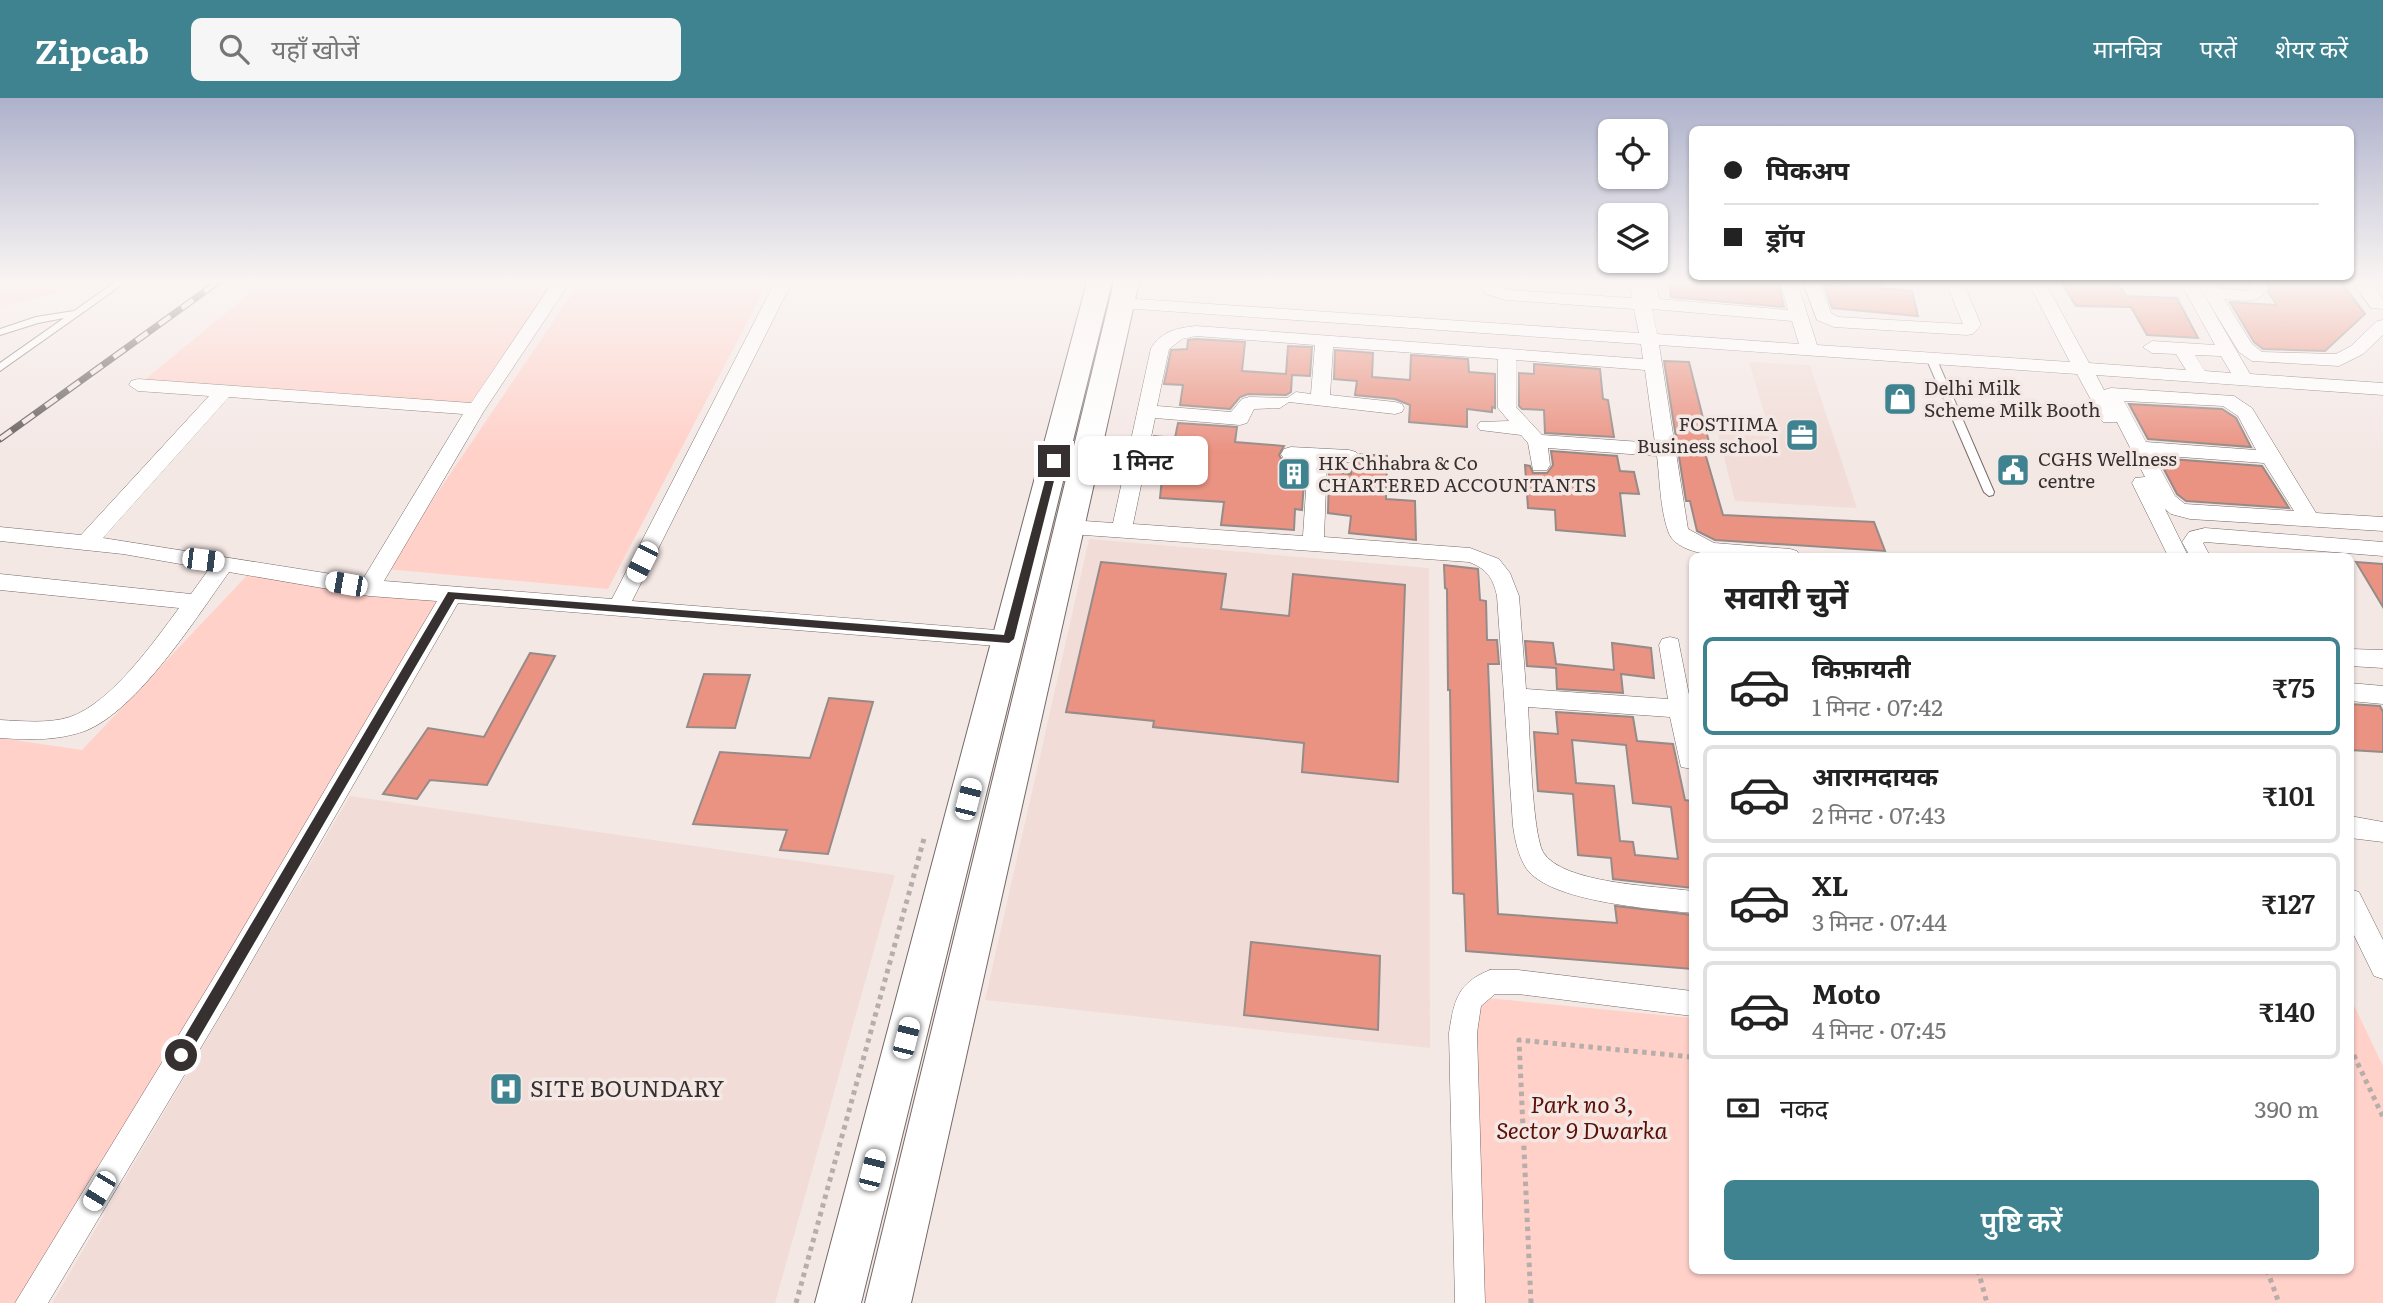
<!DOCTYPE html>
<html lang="hi">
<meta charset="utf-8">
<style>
body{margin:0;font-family:Literata,"Noto Sans Devanagari",serif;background:#f6f6f6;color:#222;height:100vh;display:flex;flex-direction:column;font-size:26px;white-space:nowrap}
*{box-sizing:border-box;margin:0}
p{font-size:23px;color:#767676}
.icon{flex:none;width:38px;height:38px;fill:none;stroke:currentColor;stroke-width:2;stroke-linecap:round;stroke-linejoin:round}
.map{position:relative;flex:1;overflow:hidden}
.panel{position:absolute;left:1689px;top:455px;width:665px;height:721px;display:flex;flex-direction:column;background:#fff;border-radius:10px;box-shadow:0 2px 5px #0004}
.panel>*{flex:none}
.guide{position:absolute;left:1689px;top:28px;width:665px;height:154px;border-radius:10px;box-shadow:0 2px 5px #0004;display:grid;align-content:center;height:154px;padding:0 35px;background:#fff}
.tools{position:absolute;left:1598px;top:21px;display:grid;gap:14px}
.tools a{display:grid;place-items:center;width:70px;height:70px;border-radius:10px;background:#fff;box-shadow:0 2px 5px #0004;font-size:35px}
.end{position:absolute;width:32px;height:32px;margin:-16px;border:9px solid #363130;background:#fff;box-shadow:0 0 0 4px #fff}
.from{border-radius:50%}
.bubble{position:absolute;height:49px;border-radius:10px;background:#fff;box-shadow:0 2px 5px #0004;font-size:23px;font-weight:600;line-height:49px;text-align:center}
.car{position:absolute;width:21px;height:42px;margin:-21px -10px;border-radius:9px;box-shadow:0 0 5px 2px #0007;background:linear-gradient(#fff 24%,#345 0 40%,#fff 0 76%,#345 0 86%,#fff 0)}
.guide b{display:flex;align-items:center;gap:24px;height:66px;font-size:26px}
.guide b+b{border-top:2px solid #e0e0e0}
.guide i{width:18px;height:18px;background:#222}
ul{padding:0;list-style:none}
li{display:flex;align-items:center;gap:21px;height:98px;margin:0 14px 10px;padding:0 21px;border:4px solid #e0e0e0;border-radius:10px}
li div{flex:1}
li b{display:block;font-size:26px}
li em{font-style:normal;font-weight:600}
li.selected{border-color:#3e838f}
li>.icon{width:63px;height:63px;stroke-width:1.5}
h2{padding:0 35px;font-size:32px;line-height:84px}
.pay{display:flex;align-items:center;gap:18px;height:77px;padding:0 35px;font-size:26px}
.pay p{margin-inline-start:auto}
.cta{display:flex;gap:14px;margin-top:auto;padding:14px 35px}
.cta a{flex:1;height:80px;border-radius:10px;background:#3e838f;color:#fff;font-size:28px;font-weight:600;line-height:80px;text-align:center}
header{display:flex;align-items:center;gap:42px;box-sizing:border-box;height:98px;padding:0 35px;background:#3e838f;color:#fff}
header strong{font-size:33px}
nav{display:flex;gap:38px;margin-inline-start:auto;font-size:24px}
.search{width:490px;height:63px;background:#f6f6f6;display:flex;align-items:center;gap:18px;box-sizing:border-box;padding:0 24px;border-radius:10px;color:#767676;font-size:26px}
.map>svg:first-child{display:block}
.built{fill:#f1dcd7}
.green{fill:#ffd1c9}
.building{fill:#ea9383;stroke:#968b88;stroke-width:2;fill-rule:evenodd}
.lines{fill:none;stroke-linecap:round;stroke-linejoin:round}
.lane-casing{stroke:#756a68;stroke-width:2}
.street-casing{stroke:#756a68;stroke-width:1}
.secondary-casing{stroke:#756a68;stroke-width:2}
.path{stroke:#b7aeab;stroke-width:5;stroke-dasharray:4.5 4.5;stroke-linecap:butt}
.lane{fill:#fff;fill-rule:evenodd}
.street{fill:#fff;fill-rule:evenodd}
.secondary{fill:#fff;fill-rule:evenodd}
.rail-casing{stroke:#67605f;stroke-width:7}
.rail{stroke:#f4e8e5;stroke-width:4.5;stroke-dasharray:14;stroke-linecap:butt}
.route{fill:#363130}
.labels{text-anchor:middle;stroke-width:7;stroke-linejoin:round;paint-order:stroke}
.poi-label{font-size:19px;fill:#363130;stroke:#f4e8e5;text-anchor:start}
.near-poi-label{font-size:23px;fill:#363130;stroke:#f4e8e5;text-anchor:start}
.near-park-label{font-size:23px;font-style:italic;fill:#5d1007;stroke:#f4e8e5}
</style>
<header>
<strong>Zipcab</strong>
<div class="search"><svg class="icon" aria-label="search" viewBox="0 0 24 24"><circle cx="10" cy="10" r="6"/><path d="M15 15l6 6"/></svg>यहाँ खोजें</div>
<nav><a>मानचित्र</a><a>परतें</a><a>शेयर करें</a></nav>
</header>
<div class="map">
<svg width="2383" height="1205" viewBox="0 0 2383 1205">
<rect width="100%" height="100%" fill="#f4e8e5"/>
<path class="built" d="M1749,264L1810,267L1857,410L1735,403L1718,336L1771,338Z
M1089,441L1429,470L1430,950L985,902Z
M350,698L895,777L775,1205H52Z"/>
<path class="green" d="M0,184H97L0,210Z
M264,184H560L476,311L138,287Z
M580,184H768L608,491L386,471Z
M254,470L452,497L26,1205H0V640L82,652Z
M1466,898L1692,920V1172H2350V899L2383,968V1205H1479Z"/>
<path class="building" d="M1669,184H1778L1784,209L1671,199Z
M1844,184H1881L1882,190L1912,193L1918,218L1832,210L1824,187L1845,189Z
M2061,184H2117L2126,198L2177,200L2198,240L2147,237L2131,209L2076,208Z
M2268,184H2341L2365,216L2325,253L2263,251L2254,244L2230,204L2277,207L2268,194L2270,190Z
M1196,241L1245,244L1242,273L1286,276L1288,248L1312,249L1310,278L1292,277L1291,294L1286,297L1248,296L1240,299L1230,311L1180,307L1183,287L1164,286L1171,252L1187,251L1188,242Z
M1335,252L1373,255L1372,279L1410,282L1411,257L1468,261L1469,274L1495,276V310L1492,309V314L1467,311V329L1409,324L1410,307L1395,301L1355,297L1357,283L1334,281Z
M1664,263L1689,264L1710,348H1703L1723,417L1874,424L1885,453L1715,442L1697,433L1690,403H1686Z
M1534,266L1600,271L1603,301L1608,302L1614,339L1545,335L1544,312L1522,311L1519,308V275L1534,276Z
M2129,306L2222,311L2236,320L2251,349L2148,341Z
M1178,325L1237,329L1235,344L1284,348L1279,357L1282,362L1287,364V370L1305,371L1302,412L1295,411L1294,432L1221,427L1224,404L1160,400L1162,380L1146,378L1154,338L1175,340Z
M1551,353L1617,358L1620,373L1634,374L1639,396L1620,395L1625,438L1556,432L1555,412L1528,410L1525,367L1530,368L1533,375H1547L1553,367Z
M1360,356L1387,358L1386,401L1415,403L1416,442L1349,435L1351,418L1328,415L1329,373L1351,376V367L1358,365Z
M2158,360L2262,368L2289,410L2186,403L2177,396Z
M1101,464L1226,476L1221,511L1289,518L1293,476L1405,487L1398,684L1302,674L1304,645L1153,629L1154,623L1066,614Z
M2356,464L2383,466V509Z
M1444,467L1478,471L1480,502L1486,503L1487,542H1497L1499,566H1488L1498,816L1617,825L1615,808L1692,817V871L1466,853L1464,796L1453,795L1450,592H1448L1447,491L1445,490Z
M1525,543L1553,545L1556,566L1614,572L1612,545L1651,550L1654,580L1621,576L1623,595L1557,591L1556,570L1527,568Z
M530,555L555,558L487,687L430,682L417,701L383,696L428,630L484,639Z
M704,576L750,577L735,630L687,629Z
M829,600L873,604L828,756L780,752L787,732L693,726L720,654L810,660Z
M2350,606L2380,608L2383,614V654L2350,652Z
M1556,614L1633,619L1637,643L1673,646L1685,702L1692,703V790L1613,781L1611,760L1578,757L1573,696L1538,693L1534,634L1558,636ZM1572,642L1626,647L1633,705L1671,709L1678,761L1635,757L1633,744L1620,743L1614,688L1576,685Z
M1251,844L1380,858L1378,932L1244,917Z"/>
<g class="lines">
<defs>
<path id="lane" d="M115,184H126L0,273V265L64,220L38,225L0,237V231L36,219L74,213Z
M1932,259L1937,262L1994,394L1993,397L1989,398L1984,394L1927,262Z"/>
<path id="street" d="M553,184H570L484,313L384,483L612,501L775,184H792L632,503L1009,533L1017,535L1020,541L1017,547L1009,549L458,505L231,899L48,1205H15L213,881L437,503L369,498L229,474C196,520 138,612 85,633C57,643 29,642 0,640V622C22,623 48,626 70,619C111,605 154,544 179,510L0,492V476L191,496L209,471L123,456L0,443V429L81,437L209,298L138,293L129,287L131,283L138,281L471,305ZM229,299L463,316L363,481L103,440Z
M1478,184H1495L1508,192L1632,200L1629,184H1656L1659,201L1788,212L1780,184H1797L1817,247L2070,264L2028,184H2045L2089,265L2186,272L2176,256L2152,255L2143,249L2152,243L2215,247L2180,184H2214L2217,190L2248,193L2250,189L2248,184H2265L2268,189C2261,208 2240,202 2224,201L2252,246L2262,254L2336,256L2351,248L2377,223L2383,222V237L2363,256L2339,268L2252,263L2239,254L2197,185L2250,276L2383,285V297L2096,277L2104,292L2111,290L2234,298L2252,310L2316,415L2383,419V433L2190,421L2171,416L2165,411L2188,458H2168L2132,385L2135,380L2145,379L2117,324H2103L2077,276L1659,247L1688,431L1714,445L1790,451L1797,453L1800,458C1771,458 1679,468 1668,433C1660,410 1660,382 1657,358L1548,350L1550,367L1547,372H1533L1528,345L1521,337L1480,332L1477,328L1480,324L1509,323L1498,310V261L1333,249L1330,297L1395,304L1402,306L1404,310L1402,314L1395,316L1289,304L1280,310L1254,311L1247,325L1240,327L1155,320L1133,426L1303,438L1308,363L1284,361L1281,356L1284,351L1291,349L1349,352L1356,354L1359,359L1356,364H1327L1324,439L1470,450L1499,461L1510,475L1519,498L1526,591L1668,601L1659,547L1662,541L1670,539L1678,541L1692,612V671L1681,669L1670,619L1528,609C1530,638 1532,733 1543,754C1562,786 1658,788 1692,793V815C1653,811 1549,804 1526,770C1518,757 1515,742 1513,728L1497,498C1493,480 1487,471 1469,464L1070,436L1063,434L1060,429L1063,424L1070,422L1113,425L1151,250C1162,233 1177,230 1196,228L1643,261L1641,246L1122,210L1113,205L1122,200L1639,235L1634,211L1506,202L1486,196ZM1652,211L1792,223L1799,246L1657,236ZM1196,238L1315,247L1311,296L1296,294L1287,300L1249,299L1242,301L1231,314L1157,308L1169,251L1182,241ZM2195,257L2221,258L2231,275L2205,273ZM1516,262L1645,272L1655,345L1542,337L1516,309ZM2124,303L2223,308L2238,318L2256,352L2146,344ZM2153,357L2264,365L2294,413L2185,406L2175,398Z
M1803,184H1820L1831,215L1838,219L1963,226L1946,184H1963L1981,227L1973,236L1967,237L1834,229L1817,222Z
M2353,184H2370L2383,201V211L2371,210Z
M2205,430L2383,444V458L2205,444L2203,445L2210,458H2190L2182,444L2189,434Z
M2350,551L2383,552V570L2350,568Z
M2350,585L2383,588V606L2350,603Z
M2350,718L2383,724V744L2350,740Z
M2350,791L2359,794L2383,842V881L2374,878L2350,829Z
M1490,872H1518L1692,893V918L1518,896H1495L1481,908L1477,935L1485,1205H1455L1449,935C1454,903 1457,885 1490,872Z"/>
<path id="secondary" d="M1087,184H1112L861,1205H815Z
M1114,184H1139L911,1205H865Z"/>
</defs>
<use href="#lane" class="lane-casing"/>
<use href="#street" class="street-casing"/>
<use href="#secondary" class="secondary-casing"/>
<path class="path" d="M2350,949L2383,1019
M1978,1172L1987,1205
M2267,1172L2279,1205
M796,1205L925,737
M1531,1205L1519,942L1692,959"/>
<use href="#lane" class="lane"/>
<use href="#street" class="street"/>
<use href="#secondary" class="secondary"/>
<defs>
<path id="rail" d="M0,341L218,184"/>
</defs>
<use href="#rail" class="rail-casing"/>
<use href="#rail" class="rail"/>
</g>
<linearGradient id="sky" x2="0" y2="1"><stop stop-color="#adb1cb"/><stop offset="0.52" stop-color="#faf5f3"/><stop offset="1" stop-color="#faf5f3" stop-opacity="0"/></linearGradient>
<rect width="2383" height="353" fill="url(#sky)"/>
<path class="route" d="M1051,360L1059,363L1014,541L1009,545L455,501L186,962H176V953L448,494L1004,537Z"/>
<defs>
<symbol id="shop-square" viewBox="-11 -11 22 22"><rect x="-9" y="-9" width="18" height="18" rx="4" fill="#3e838f" stroke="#f4e8e5"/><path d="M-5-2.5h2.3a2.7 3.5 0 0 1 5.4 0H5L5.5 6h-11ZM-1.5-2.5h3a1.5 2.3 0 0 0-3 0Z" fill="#fff"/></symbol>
<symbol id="office-square" viewBox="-11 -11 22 22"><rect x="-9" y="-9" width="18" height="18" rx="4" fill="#3e838f" stroke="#f4e8e5"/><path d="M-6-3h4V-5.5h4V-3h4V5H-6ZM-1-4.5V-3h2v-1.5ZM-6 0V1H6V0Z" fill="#fff"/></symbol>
<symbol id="civic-square" viewBox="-11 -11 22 22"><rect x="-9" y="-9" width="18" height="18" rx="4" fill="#3e838f" stroke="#f4e8e5"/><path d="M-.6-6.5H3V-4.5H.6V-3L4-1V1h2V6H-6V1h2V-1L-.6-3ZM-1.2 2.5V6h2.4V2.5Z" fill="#fff"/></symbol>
<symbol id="building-square" viewBox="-11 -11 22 22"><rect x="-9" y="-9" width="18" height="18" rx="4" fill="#3e838f" stroke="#f4e8e5"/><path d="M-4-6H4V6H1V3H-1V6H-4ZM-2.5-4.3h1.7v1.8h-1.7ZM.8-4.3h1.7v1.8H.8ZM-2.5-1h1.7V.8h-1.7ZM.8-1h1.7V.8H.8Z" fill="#fff"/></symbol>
<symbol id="hospital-square" viewBox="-11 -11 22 22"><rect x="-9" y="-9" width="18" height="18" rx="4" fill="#3e838f" stroke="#f4e8e5"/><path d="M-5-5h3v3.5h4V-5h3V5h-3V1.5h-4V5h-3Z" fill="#fff"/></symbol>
</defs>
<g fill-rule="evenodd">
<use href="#shop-square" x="1881" y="282" width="38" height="38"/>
<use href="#office-square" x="1783" y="318" width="38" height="38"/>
<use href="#civic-square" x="1994" y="353" width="38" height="38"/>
<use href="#building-square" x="1275" y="357" width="38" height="38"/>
<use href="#hospital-square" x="487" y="972" width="38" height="38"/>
</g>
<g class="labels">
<g class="poi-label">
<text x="1924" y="297">Delhi Milk<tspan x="1924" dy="22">Scheme Milk Booth</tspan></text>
<text x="1778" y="333" text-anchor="end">FOSTIIMA<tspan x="1778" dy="22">Business school</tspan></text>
<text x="2038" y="368">CGHS Wellness<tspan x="2038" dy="22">centre</tspan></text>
<text x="1318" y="372">HK Chhabra &amp; Co<tspan x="1318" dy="22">CHARTERED ACCOUNTANTS</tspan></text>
</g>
<g class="near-poi-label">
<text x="530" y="999">SITE BOUNDARY</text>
</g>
<g class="near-park-label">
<text x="1582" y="1015">Park no 3,<tspan x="1582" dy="26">Sector 9 Dwarka</tspan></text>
</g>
</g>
</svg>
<div class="tools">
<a><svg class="icon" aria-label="locate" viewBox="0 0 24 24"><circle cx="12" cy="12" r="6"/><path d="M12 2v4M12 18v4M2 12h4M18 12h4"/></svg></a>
<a><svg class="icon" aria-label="layers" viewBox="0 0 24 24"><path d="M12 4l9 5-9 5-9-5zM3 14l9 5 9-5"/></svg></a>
</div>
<i class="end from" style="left:181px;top:957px"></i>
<i class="end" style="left:1054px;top:363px"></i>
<div class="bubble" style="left:1078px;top:338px;width:130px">1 मिनट</div>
<i class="car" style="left:203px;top:462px;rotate:97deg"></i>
<i class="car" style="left:642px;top:464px;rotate:207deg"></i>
<i class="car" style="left:346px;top:486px;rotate:280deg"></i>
<i class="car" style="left:968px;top:701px;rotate:14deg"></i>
<i class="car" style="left:906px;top:940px;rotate:14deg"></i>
<i class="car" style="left:872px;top:1072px;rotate:14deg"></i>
<i class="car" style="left:99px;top:1093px;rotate:211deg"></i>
<div class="guide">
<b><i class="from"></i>पिकअप</b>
<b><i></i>ड्रॉप</b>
</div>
<section class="panel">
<h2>सवारी चुनें</h2>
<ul>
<li class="selected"><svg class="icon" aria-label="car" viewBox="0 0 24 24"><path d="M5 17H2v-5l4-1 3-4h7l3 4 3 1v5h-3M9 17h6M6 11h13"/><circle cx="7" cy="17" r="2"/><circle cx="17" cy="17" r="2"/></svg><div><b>किफ़ायती</b><p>1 मिनट · 07:42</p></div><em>₹75</em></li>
<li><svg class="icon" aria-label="car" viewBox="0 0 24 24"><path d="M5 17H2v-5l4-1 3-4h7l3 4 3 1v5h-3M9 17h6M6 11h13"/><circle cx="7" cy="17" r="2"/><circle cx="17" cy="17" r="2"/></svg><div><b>आरामदायक</b><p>2 मिनट · 07:43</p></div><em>₹101</em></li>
<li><svg class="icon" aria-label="car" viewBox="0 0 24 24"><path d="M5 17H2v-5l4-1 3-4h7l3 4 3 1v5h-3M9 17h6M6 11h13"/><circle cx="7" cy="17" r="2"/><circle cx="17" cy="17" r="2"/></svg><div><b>XL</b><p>3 मिनट · 07:44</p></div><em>₹127</em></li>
<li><svg class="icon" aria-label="car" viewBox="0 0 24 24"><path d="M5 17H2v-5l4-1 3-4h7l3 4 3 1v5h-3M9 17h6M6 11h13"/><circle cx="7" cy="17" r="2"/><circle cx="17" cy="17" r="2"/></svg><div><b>Moto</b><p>4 मिनट · 07:45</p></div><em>₹140</em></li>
</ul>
<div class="pay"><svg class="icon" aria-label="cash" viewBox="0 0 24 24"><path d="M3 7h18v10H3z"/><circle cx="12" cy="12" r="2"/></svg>नकद<p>390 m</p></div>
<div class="cta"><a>पुष्टि करें</a></div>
</section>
</div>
